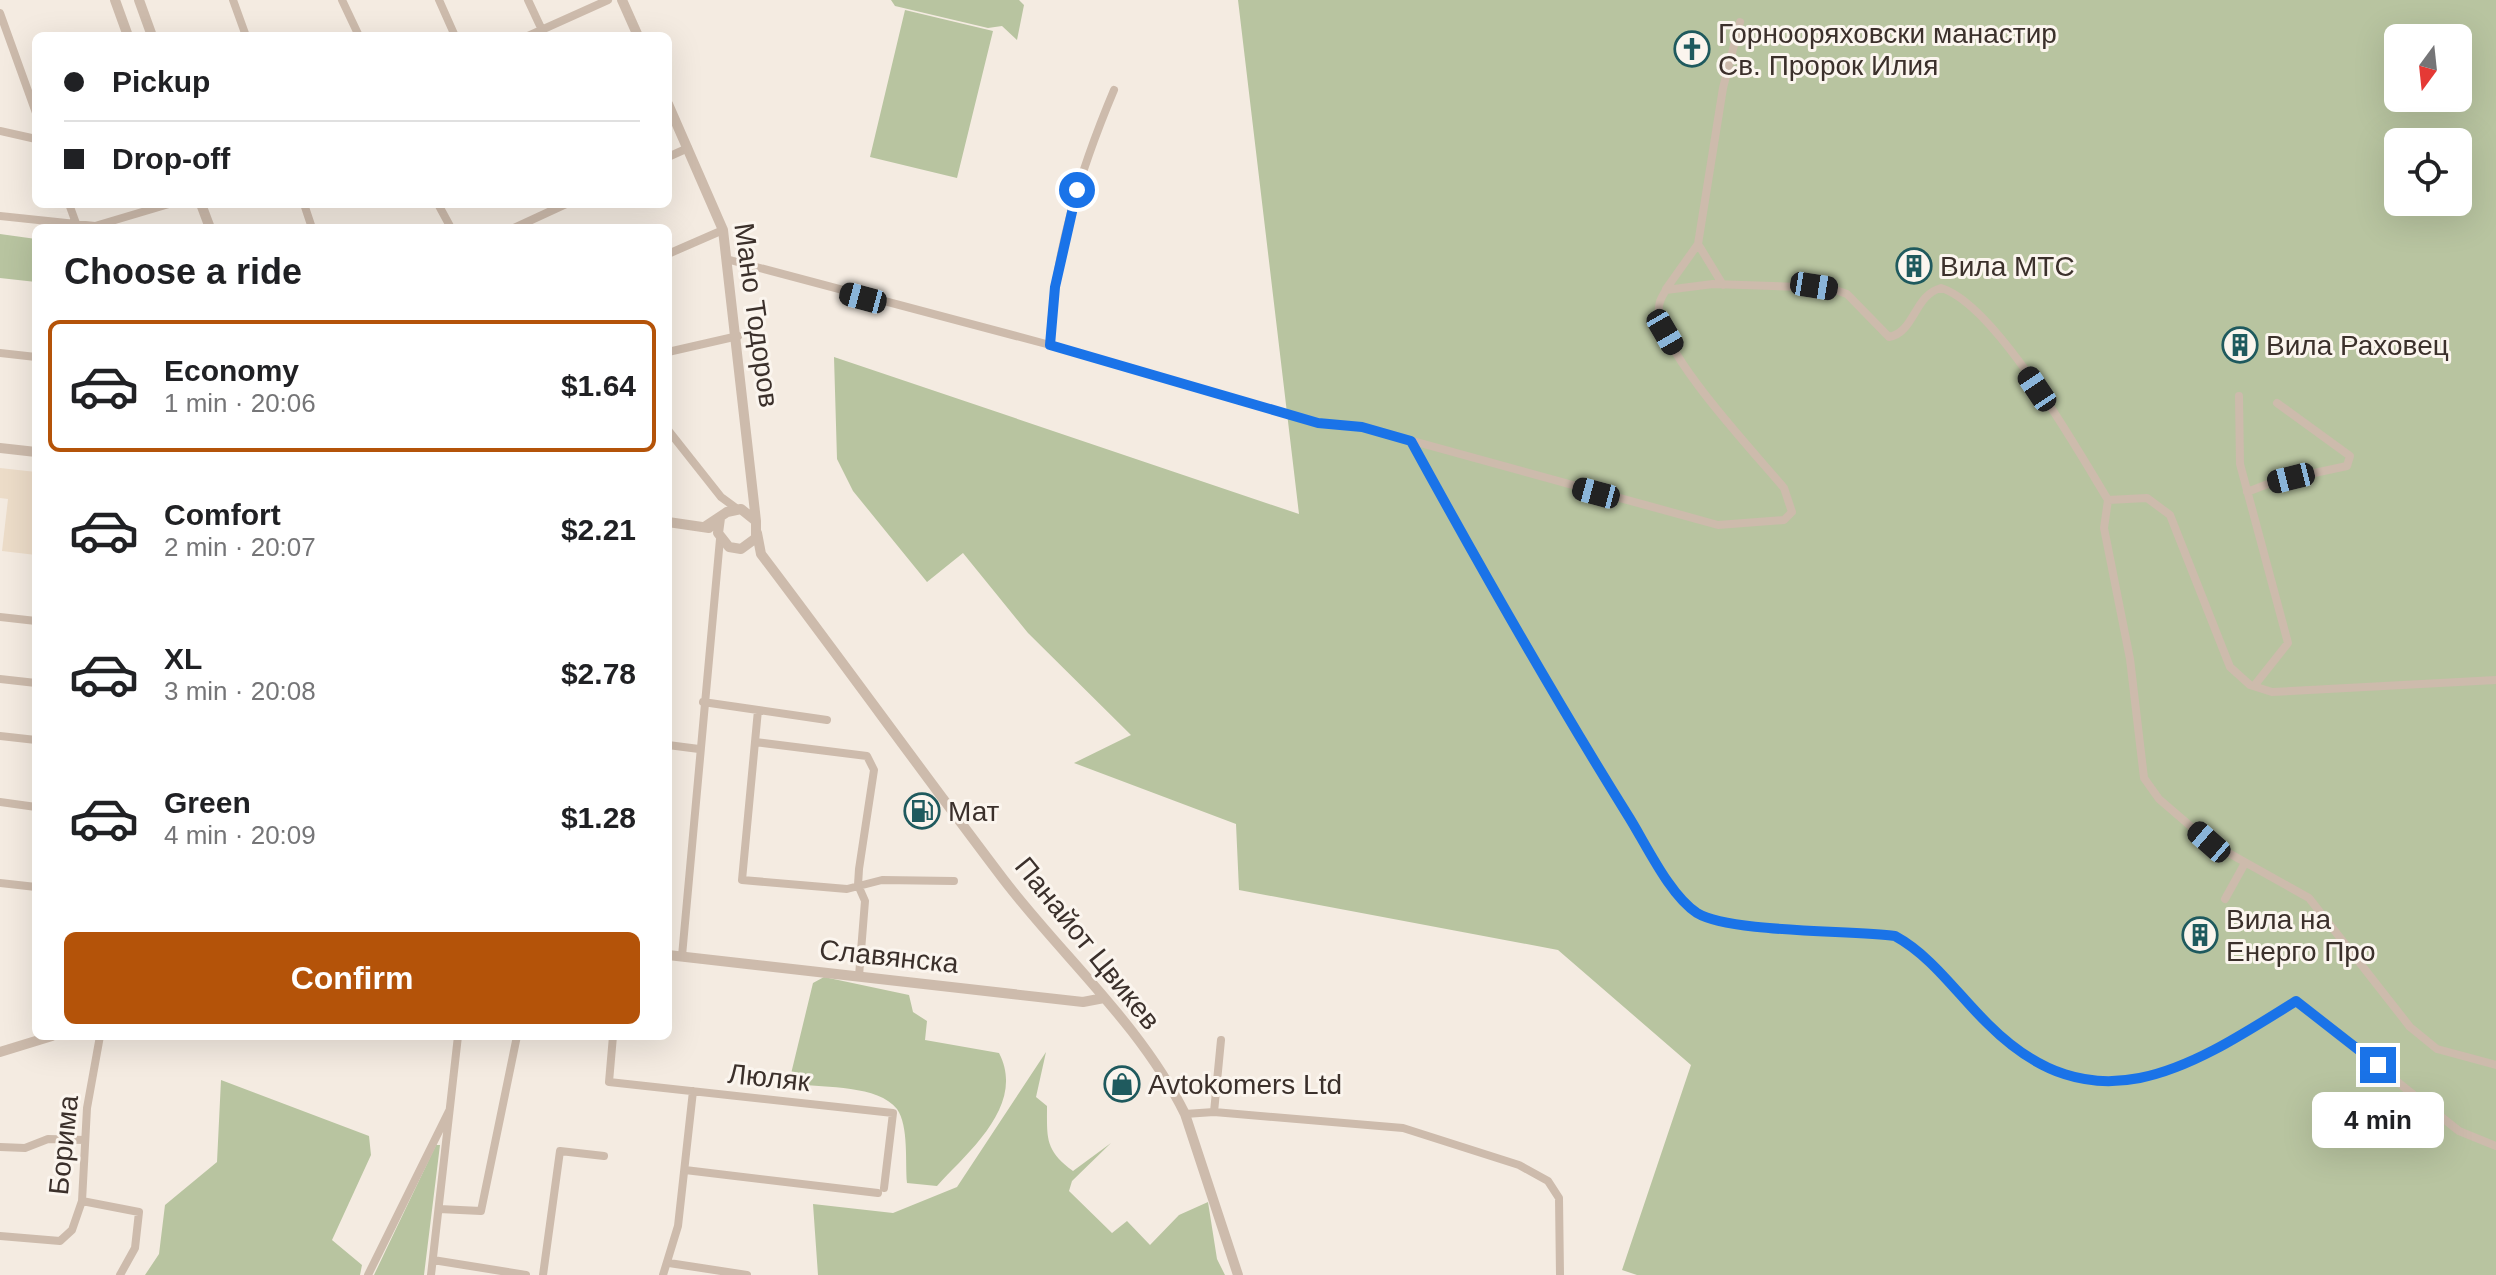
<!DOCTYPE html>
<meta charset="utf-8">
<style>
body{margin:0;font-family:Arial,sans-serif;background:#f6f6f6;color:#202124;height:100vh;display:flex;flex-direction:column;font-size:30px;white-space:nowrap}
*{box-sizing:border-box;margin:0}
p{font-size:26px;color:#757577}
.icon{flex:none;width:44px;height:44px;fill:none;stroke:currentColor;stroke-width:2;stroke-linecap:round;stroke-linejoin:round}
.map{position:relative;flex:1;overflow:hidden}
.panel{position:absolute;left:32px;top:224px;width:640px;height:816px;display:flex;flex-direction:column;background:#fff;border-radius:12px;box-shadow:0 8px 32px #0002}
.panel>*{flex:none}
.banner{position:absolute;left:32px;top:32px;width:640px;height:176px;border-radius:12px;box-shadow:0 8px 32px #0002;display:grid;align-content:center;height:176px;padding:0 32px;background:#fff}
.needle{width:52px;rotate:195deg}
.controls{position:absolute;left:2384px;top:24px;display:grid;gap:16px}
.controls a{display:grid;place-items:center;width:88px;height:88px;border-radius:12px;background:#fff;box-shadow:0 8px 32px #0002;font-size:40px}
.end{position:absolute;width:36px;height:36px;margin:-18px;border:10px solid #1a73e8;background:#fff;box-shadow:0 0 0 4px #fff}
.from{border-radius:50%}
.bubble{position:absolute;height:56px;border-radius:12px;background:#fff;box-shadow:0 8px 32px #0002;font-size:26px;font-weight:700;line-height:56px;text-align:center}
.car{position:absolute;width:24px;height:48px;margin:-24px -12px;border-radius:10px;box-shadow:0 0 6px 2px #0007;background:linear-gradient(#222 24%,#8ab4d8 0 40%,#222 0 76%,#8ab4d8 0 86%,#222 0)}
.banner b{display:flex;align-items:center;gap:28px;height:76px;font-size:30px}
.banner b+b{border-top:2px solid #e0e0e0}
.banner i{width:20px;height:20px;background:#202124}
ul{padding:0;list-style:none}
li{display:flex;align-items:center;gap:24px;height:132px;margin:0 16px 12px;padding:0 16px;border:4px solid transparent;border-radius:12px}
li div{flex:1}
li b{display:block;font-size:30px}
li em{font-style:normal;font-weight:700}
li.selected{border-color:#b45309}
li>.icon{width:72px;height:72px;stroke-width:1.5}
h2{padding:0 32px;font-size:36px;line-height:96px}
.primary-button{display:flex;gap:16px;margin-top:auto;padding:16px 32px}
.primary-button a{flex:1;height:92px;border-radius:12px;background:#b45309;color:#fff;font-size:32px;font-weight:700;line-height:92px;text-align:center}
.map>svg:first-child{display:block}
.green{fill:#b8c4a0;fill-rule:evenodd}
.plaza{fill:#ecdcc8}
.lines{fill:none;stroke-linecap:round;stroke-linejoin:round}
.minor{stroke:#cdbbac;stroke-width:8}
.tertiary{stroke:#cdbbac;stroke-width:10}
.route{stroke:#1a73e8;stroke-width:10}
.labels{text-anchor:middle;stroke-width:6;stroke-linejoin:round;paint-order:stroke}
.poi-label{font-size:28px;fill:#3b302b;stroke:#fbf5ee;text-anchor:start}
.street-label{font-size:28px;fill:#3b302b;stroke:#fbf5ee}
</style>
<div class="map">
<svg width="2496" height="1275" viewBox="0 0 2496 1275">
<rect width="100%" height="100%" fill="#f4ebe1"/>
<path class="green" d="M891,0H1019L1024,5L1017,40L1002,26L988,28L895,6Z
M1238,0H2496V1275H1637L1622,1270L1691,1065L1558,950L1239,890L1236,824L1074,763L1131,735L1028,633L963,553L927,582L853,491L837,459L834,357L1299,514ZM2398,38H2458V98H2398ZM2398,142H2458V202H2398Z
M905,10L993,31L957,178L870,157Z
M0,234L36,239V282L0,278Z
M824,977L909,995L913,1012L927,1021L925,1040L999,1053C1026,1105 969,1151 937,1186L907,1183C905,1163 909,1126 897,1109C878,1085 826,1088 797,1084L790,1078L813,983Z
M1046,1052L1036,1097L1047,1106C1047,1139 1045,1150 1073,1171L1111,1143L1072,1181L1069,1191L1112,1233L1127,1221L1150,1245L1179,1215L1208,1202L1217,1259L1225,1275H818L813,1204L893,1213L957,1187Z
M221,1080L369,1136L371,1155L332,1240L362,1265L360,1275H145L159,1254L165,1205L217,1162Z
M436,1145H440L424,1275H374Z"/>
<path class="plaza" d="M0,468L36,472V555L2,551L8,499L0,498Z"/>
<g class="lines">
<path class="minor" d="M233,0L246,36
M342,0L359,36
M439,0L455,36
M528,0L542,30
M0,13L36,113
M528,36L608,0
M0,131L36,139
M668,157L688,148
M69,204L77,226
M304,204L312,228
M438,204L451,228
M0,216L95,226L169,204
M514,228L566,204
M1698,244L1723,285
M668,254L723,230
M730,260L1050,345L1318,423L1362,427L1718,525L1784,520L1792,512L1784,488C1754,452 1664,357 1659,313C1658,303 1661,298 1666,290L1713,284L1830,288L1847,294L1889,337C1915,332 1914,295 1941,288C1995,304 2077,449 2108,500L2147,498L2170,515L2230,667L2250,685L2272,692L2496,680
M1666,289L1698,244L1723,88L1740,22
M1050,345C1053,256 1080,171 1114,90
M668,352L738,336
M0,353L36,357
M2239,396L2240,464L2288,643L2254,686
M668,430L721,497L736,508
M1411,441C1480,567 1551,692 1627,814C1646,845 1666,893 1697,913C1730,933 1851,930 1895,936C1932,956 1958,994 1988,1024C2095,1132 2191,1066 2296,1001L2459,1131L2496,1146
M2247,492L2273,482L2347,466L2350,456L2277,403
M2108,500L2104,528L2130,659L2144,778L2159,799L2209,842L2309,898L2410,1027L2437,1049L2496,1065
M0,617L36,621
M0,679L36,683
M703,702L827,720
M758,710L742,880L847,889L882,880L954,881
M0,736L36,740
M755,742L867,756L874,770L859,869L858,885L865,901L859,976
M668,745L699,749
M0,802L36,807
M0,883L36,887
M2225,899L2245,863
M682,956L720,539
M613,1036L609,1082L893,1113L884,1188
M1214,1112L1221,1040
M1185,1114L1214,1112L1403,1128L1519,1165L1548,1181L1559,1198L1560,1275
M0,1147L25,1148L48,1139L84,1140
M685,1170L878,1193
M82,1201L139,1212L135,1248L120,1275
M439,1209L481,1211L517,1036
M0,1236L60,1241L72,1230L82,1201L87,1108L100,1036
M433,1260L526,1275
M669,1263L747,1275
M368,1275L449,1111
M431,1275L458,1036
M543,1275L560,1151L604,1156
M663,1275L678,1226L693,1091"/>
<path class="tertiary" d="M115,0L128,36
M139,0L152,36
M622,0L638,36
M668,104L723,230L756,521
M201,204L210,228
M0,448L36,452
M668,522L709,528
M706,526L727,512L741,509L756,521V538L741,549L729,547L718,533L720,518
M757,533L761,554C843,662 922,772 1004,880C1063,957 1141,1025 1185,1114L1238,1275
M668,955L1083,1002L1104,998
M0,1052L52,1036"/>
</g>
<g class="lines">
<path class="route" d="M1077,190L1055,287L1050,345L1318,423L1362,427L1411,441C1480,567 1551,692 1627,814C1645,842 1669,895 1697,913C1730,933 1851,930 1895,936C1932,956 1958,995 1988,1024C2095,1131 2191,1067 2296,1001L2378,1065"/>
</g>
<defs>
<symbol id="church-ring" viewBox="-11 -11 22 22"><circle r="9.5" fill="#fbf5ee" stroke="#1f5a5e" stroke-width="1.5"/><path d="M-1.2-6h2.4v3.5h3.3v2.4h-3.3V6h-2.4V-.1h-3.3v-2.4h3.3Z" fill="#1f5a5e"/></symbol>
<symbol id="building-ring" viewBox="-11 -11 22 22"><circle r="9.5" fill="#fbf5ee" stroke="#1f5a5e" stroke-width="1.5"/><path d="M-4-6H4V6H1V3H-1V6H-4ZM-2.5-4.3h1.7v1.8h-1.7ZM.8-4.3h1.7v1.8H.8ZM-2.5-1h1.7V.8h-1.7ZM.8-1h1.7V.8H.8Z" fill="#1f5a5e"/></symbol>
<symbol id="fuel-ring" viewBox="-11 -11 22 22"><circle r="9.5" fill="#fbf5ee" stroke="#1f5a5e" stroke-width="1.5"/><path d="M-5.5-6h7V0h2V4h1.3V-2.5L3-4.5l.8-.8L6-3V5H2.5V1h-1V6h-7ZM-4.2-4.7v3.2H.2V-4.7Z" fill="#1f5a5e"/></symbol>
<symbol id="shop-ring" viewBox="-11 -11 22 22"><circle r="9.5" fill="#fbf5ee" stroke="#1f5a5e" stroke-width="1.5"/><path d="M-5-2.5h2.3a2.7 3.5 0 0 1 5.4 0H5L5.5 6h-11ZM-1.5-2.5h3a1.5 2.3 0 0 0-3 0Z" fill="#1f5a5e"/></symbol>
</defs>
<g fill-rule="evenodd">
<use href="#church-ring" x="1672" y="29" width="40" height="40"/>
<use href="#building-ring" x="1894" y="246" width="40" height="40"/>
<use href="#building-ring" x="2220" y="325" width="40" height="40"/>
<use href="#fuel-ring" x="902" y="791" width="40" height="40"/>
<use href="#building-ring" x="2180" y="915" width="40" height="40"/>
<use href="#shop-ring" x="1102" y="1064" width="40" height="40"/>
</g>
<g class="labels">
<g class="poi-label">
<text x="1718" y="43">Горнооряховски манастир<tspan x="1718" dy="32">Св. Пророк Илия</tspan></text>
<text x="1940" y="276">Вила МТС</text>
<text x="2266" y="355">Вила Раховец</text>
<text x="948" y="821">Мат</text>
<text x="2226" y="929">Вила на<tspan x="2226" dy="32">Енерго Про</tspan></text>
<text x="1148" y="1094">Avtokomers Ltd</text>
</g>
<g class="street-label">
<text transform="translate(757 315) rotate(82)" y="10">Мано Тодоров</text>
<text transform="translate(1088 943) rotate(51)" y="10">Панайот Цвикев</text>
<text transform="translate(889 956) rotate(6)" y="10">Славянска</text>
<text transform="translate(769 1077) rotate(6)" y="10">Люляк</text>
<text transform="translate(63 1145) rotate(-84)" y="10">Борима</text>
</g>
</g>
</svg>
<div class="controls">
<a><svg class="needle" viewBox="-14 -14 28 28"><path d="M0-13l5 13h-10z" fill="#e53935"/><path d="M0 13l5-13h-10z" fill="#757577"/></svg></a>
<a><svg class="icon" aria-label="locate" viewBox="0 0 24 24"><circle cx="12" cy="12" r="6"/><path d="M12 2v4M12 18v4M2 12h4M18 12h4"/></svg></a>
</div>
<i class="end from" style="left:1077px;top:190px"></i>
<i class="end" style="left:2378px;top:1065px"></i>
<div class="bubble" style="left:2312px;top:1092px;width:132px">4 min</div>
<i class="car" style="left:1814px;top:286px;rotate:99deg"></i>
<i class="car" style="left:863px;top:298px;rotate:285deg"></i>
<i class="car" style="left:1665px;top:332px;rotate:150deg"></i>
<i class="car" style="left:2037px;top:389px;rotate:326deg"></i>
<i class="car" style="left:2291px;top:478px;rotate:256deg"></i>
<i class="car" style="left:1596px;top:493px;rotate:285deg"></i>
<i class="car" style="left:2209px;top:842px;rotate:311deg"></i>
<div class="banner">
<b><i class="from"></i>Pickup</b>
<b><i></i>Drop-off</b>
</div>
<section class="panel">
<h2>Choose a ride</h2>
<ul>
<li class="selected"><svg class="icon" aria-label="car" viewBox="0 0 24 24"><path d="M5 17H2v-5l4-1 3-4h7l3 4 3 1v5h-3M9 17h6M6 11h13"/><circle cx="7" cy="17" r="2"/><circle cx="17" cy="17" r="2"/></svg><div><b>Economy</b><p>1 min · 20:06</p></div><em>$1.64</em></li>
<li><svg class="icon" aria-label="car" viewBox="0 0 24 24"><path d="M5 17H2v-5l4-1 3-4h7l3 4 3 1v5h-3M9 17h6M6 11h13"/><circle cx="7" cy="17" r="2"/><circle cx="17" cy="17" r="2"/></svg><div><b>Comfort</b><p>2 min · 20:07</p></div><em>$2.21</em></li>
<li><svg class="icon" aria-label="car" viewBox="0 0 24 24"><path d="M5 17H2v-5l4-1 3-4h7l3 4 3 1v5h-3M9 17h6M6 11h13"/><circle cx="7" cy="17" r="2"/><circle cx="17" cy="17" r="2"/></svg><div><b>XL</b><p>3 min · 20:08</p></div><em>$2.78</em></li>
<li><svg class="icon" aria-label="car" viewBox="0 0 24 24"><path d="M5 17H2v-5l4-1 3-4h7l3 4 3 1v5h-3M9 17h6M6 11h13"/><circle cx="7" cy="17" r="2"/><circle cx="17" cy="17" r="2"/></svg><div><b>Green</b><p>4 min · 20:09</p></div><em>$1.28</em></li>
</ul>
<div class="primary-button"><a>Confirm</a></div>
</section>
</div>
